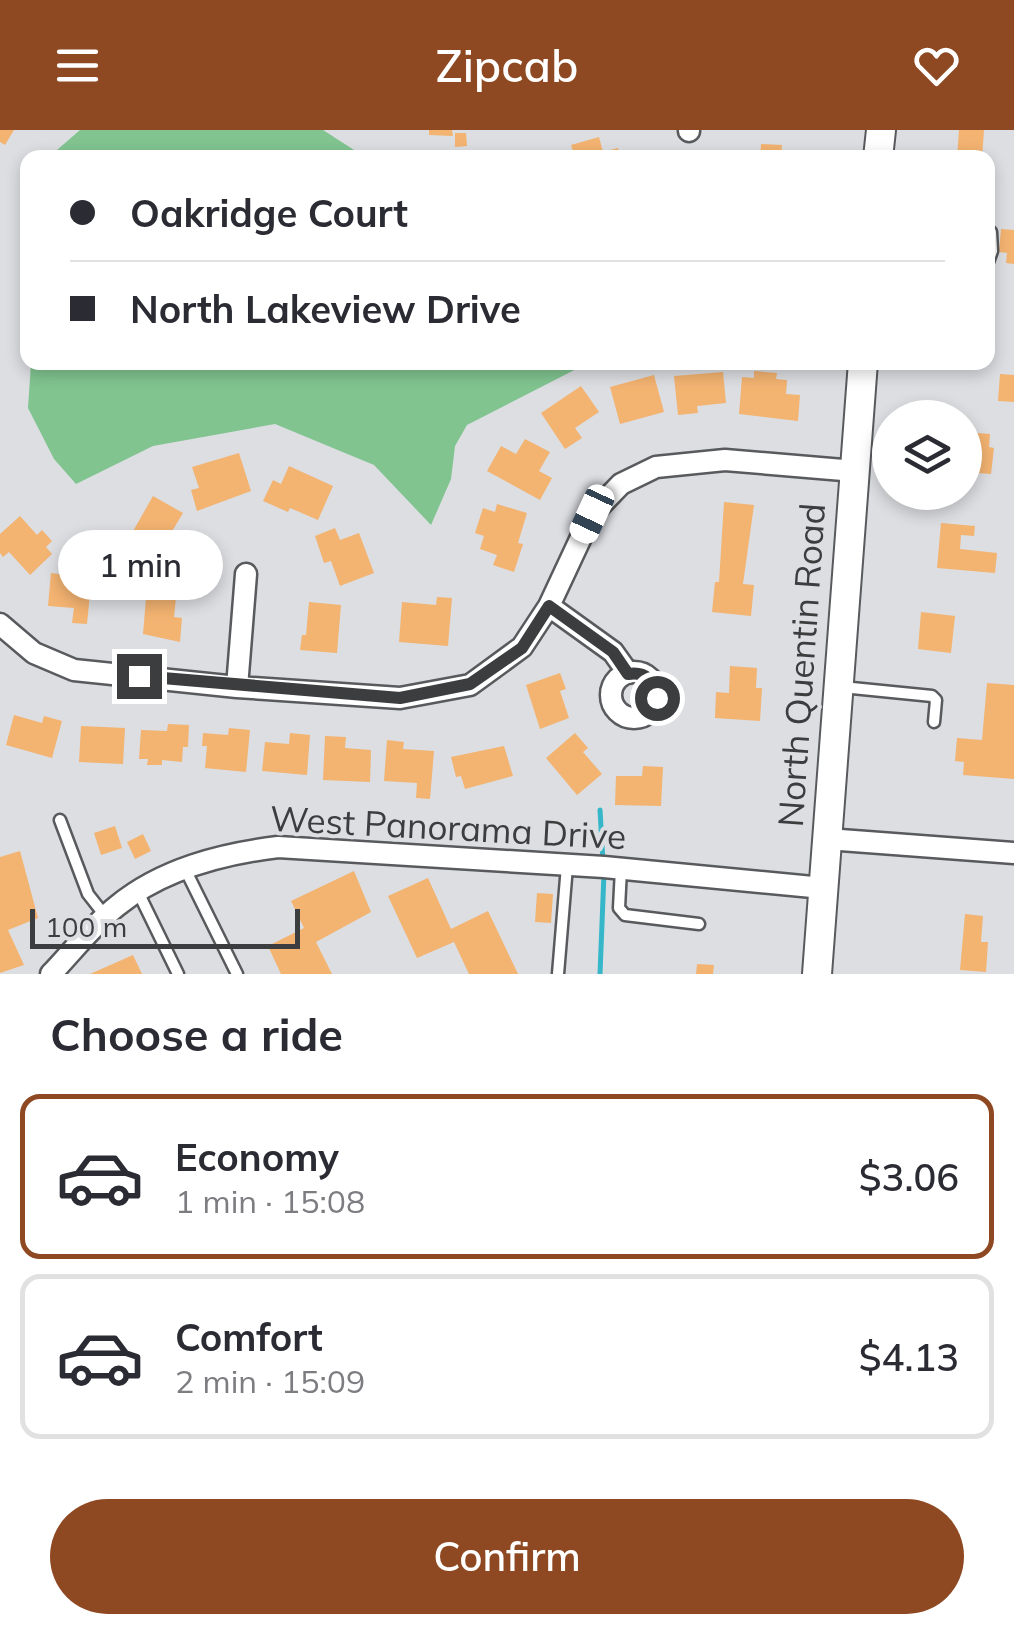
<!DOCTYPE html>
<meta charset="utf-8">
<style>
body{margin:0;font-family:Mulish,sans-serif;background:#f7f7f7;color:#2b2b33;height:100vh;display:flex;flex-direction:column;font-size:38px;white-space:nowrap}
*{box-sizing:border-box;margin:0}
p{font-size:32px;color:#7c7c81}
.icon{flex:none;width:55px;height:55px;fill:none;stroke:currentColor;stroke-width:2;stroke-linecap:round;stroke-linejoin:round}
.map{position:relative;height:844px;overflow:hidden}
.sheet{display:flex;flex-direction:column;background:#fff;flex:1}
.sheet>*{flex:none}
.hud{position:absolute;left:20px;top:20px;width:975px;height:220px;border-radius:20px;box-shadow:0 5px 15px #0003;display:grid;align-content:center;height:220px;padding:0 50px;background:#fff}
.tools{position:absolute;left:872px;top:270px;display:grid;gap:20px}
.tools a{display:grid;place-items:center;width:110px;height:110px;border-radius:50%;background:#fff;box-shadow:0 5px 15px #0003;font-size:50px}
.scale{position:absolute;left:30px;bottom:25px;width:270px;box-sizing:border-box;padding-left:10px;border:5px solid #3c3d3e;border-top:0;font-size:28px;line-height:35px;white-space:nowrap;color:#3c3d3e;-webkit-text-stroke:8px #dcdee2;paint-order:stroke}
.end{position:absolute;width:45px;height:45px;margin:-22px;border:12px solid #3c3d3e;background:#fff;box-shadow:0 0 0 5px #fff}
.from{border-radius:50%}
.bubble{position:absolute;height:70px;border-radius:35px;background:#fff;box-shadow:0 5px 15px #0003;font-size:32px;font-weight:600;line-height:70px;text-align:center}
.car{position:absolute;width:30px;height:60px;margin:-30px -15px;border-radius:12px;box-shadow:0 0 8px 2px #0007;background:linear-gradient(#fff 24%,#345 0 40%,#fff 0 76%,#345 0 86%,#fff 0)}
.hud b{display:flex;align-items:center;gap:35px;height:95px;font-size:38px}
.hud b+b{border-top:2px solid #e1e1e2}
.hud i{width:25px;height:25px;background:#2b2b33}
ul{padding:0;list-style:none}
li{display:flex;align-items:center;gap:30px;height:165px;margin:0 20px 15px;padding:0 30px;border:5px solid #e1e1e2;border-radius:20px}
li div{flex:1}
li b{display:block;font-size:38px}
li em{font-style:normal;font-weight:600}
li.selected{border-color:#8f4922}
li>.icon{width:90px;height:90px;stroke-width:1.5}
h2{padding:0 50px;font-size:45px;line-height:120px}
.button{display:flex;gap:20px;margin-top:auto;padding:20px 50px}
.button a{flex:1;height:115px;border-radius:60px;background:#8f4922;color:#fff;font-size:40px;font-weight:600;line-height:115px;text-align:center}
header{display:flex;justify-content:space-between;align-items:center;height:130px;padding:0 50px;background:#8f4922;color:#fff;font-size:45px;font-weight:600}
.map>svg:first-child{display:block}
.green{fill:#81c490}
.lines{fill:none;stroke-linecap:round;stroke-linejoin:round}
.stream{stroke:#35b7c9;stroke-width:5}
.building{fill:#f3b371}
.lane-casing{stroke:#585a5d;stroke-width:15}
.street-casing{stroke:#585a5d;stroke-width:25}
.secondary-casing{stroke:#585a5d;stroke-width:32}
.lane{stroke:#fff;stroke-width:10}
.street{stroke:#fff;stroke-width:20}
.secondary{stroke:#fff;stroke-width:28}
.route{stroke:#3c3d3e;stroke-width:12}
.labels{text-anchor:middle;stroke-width:8;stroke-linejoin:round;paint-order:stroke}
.street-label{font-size:35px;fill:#3c3d3e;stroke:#dcdee2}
</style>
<header><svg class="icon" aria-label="menu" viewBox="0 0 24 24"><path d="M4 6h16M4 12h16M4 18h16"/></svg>Zipcab<svg class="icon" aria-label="heart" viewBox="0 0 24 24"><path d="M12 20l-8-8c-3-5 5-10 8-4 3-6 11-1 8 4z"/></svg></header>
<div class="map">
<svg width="1014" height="844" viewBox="0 0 1014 844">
<rect width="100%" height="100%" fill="#dcdee2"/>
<path class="green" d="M80,0H323L365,27H49Z
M31,233V232L588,233L467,295L455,316L451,349L431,395L374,335L275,294L153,316L76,354L54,329L28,278Z"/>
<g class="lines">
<path class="stream" d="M600,680L603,732
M600,844L604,743"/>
</g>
<path class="building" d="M0,0H14L5,15L0,12Z
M429,0H452L453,6L429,5Z
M959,0H984L982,28H957Z
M455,3H466L467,16L455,17Z
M599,7L603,22L618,18L621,28H575L571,15Z
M761,14L782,15L781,28H760Z
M1001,99L1014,100V134L1006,133L1007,123L999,122Z
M754,241L777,243L776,249L787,250L786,264L800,265L798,291L739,284L742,247L754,248Z
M723,242L726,273L697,276L698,283L678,285L674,246Z
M1000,244L1014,245V272L998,271Z
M654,245L664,282L620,294L610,257Z
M581,256L599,282L575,298L582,308L565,319L541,283Z
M965,302L990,304L989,317L994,318L991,344L965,342Z
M525,309L550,322L539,341L552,348L540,370L487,341L501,316L516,324Z
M239,323L251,361L197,381L191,360L199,358L192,337Z
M289,336L333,356L318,390L290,378L288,382L263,371L273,350L281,354Z
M153,366L183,383L168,408L178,414L164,438L148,429L151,423L128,410Z
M724,372L754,375L743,454L754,455L751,486L712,482L715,452H719Z
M497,374L527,383L518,413L523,414L514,442L493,435L497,425L480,419L484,406L475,403L483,378L495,382Z
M20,386L37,405L42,400L52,411L46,417L52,424L30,445L9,422L3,427L0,423V404Z
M941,393L975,396L974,406L961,405L960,419L997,423L995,443L937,438Z
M335,398L340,410L359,403L374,443L340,456L331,431L324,433L315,406Z
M66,442L81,443L80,452L91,453L87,494L72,493L74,478L48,476L51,443L66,445Z
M147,456L177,458L174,487L182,488L180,512L143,504Z
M437,467L452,468L448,516L399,512L402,472L436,475Z
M309,472L341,475L337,523L300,520L302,505H306Z
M921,482L955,486L951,523L918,519Z
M730,536L757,538L756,558H762L760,591L715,588L716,562L729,563Z
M560,543L566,559L560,561L569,588L540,599L526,555Z
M987,553L1014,555V649L963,645L964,632L955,631L957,608L982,610Z
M14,585L42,593L44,586L62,591L52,628L6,615Z
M168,594L189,595L188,617H183L182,632L162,630V635H147L148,629H139L141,600L167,601Z
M81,596L125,598L123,634L79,632Z
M229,598L250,600L246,642L205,638L207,616H202L203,603L228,605Z
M290,603L310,605L307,645L262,641L265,612L289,614Z
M575,603L588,618L583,622L602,644L577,665L546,628Z
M325,606L346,607L345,618L371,620L370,652L323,650Z
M387,610L404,612L403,619L434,621L430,669L416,668L417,653L384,651Z
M504,616L513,646L465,659L461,646L456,647L451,627Z
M643,636L663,637L661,676L615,675L616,646H642Z
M115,696L122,718L101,725L94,703Z
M143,704L151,721L135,729L127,712Z
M20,721L38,788L8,800L24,835L0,843V727Z
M354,741L371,782L316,812L332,844H281L268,816L304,798L291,771Z
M428,748L451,799L488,781L518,844H469L454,812L417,828L388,766Z
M537,763L553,764L551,793L535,792Z
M965,784L983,786L981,812H988L986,842L960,840Z
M133,825L142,844H90Z
M697,834L714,835L713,844H696Z"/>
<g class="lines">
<defs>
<path id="lane" d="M988,99L991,102L992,121L988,132
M842,557L932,566L936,570L934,592
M60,690L88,764L106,787
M185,739L237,844
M621,739L619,778L625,785L699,794
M138,762L178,844
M558,844L567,736"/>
<path id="street" d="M689,1V0
M549,476L613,522L628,543
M0,494L34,523L74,540L237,557L400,568L470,555L522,517L549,476L592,384L621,354L656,337L725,330L855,341
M611 565a23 23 0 1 1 46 0a23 23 0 1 1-46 0Z
M237,557L246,444
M827,709L1014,723
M51,844C72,822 93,795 117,776C162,739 221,724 278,717L604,737L823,758"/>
<path id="secondary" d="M878,28L881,0
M817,844L863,232"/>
</defs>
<use href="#lane" class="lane-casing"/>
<use href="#street" class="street-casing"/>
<use href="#secondary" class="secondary-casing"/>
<use href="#lane" class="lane"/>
<use href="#street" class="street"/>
<use href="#secondary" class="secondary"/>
</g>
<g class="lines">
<path class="route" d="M139,546L400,568L470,554L522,518L549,476L613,522L628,544C645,541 656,551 657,568"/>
</g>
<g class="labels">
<g class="street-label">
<text transform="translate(802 535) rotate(-86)" y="12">North Quentin Road</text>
<text transform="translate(448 698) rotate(3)" y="12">West Panorama Drive</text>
</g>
</g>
</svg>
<div class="tools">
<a><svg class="icon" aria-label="layers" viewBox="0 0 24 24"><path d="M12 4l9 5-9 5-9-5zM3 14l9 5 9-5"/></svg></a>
</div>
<div class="scale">100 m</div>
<i class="end from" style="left:657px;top:568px"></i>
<i class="end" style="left:139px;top:546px"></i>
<div class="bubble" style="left:58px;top:400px;width:165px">1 min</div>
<i class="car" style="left:592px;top:384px;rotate:205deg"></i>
<div class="hud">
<b><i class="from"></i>Oakridge Court</b>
<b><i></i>North Lakeview Drive</b>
</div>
</div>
<section class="sheet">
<h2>Choose a ride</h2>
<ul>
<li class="selected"><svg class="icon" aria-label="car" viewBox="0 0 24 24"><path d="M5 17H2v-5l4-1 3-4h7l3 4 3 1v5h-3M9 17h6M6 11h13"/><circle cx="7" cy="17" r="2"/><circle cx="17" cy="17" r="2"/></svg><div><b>Economy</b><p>1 min · 15:08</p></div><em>$3.06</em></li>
<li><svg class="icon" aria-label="car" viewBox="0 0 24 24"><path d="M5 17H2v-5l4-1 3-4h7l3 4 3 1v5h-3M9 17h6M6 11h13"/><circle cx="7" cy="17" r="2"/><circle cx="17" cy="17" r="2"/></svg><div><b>Comfort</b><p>2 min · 15:09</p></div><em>$4.13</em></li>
</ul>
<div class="button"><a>Confirm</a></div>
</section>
